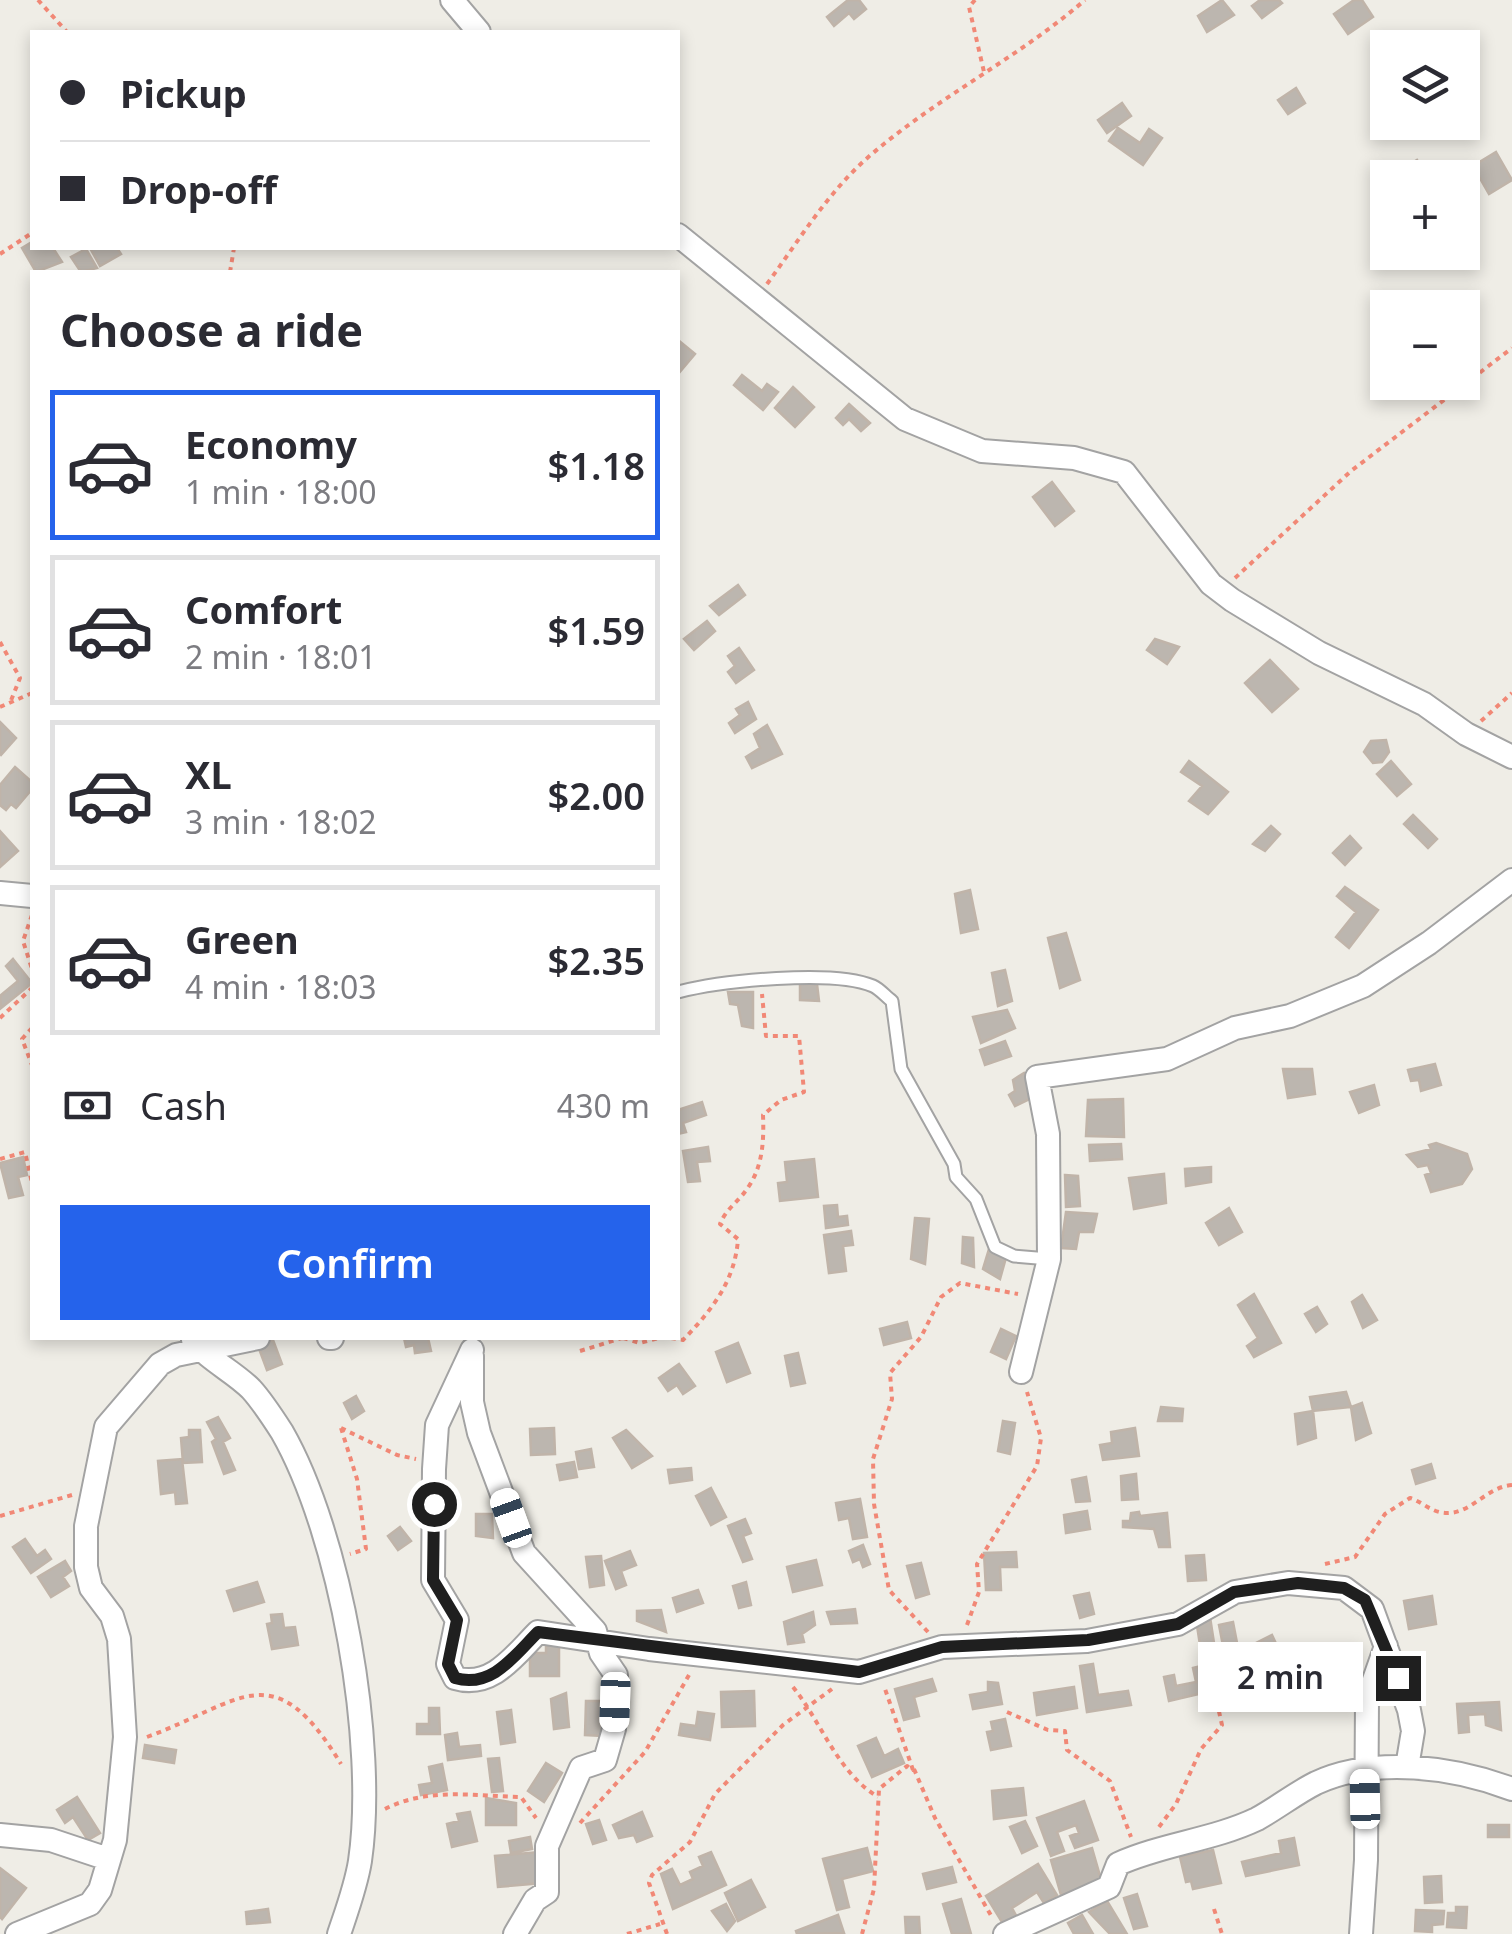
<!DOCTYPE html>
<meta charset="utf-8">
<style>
body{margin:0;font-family:"Noto Sans",sans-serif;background:#f2f2f3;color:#2b2b33;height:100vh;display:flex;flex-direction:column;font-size:38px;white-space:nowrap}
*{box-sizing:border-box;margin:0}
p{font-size:32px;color:#7c7c81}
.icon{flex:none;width:55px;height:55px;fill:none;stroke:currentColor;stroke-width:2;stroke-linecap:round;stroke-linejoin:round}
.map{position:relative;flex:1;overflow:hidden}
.details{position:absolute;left:30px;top:270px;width:650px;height:1070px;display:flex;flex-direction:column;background:#fff;border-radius:0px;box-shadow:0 5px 15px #0003}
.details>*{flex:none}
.banner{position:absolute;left:30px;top:30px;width:650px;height:220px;border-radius:0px;box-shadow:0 5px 15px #0003;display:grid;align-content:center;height:220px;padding:0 30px;background:#fff}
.buttons{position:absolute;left:1370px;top:30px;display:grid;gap:20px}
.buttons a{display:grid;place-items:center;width:110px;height:110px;border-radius:0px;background:#fff;box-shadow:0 5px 15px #0003;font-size:50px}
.end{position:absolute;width:45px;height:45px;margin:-22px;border:12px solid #1f1f1f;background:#fff;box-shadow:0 0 0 5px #fff}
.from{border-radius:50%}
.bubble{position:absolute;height:70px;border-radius:0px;background:#fff;box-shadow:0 5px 15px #0003;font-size:32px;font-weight:600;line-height:70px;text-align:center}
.car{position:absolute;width:30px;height:60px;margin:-30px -15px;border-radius:12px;box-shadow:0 0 8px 2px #0007;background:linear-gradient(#fff 24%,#345 0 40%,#fff 0 76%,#345 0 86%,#fff 0)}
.banner b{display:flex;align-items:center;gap:35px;height:95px;font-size:38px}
.banner b+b{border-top:2px solid #e1e1e2}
.banner i{width:25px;height:25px;background:#2b2b33}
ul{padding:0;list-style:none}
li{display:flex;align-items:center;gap:30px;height:150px;margin:0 20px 15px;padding:0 10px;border:5px solid #e1e1e2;border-radius:0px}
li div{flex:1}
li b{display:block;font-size:38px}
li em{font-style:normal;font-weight:600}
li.on{border-color:#2563eb}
li>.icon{width:90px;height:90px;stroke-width:1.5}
h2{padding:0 30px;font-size:45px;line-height:120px}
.pay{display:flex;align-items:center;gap:25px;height:110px;padding:0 30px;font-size:38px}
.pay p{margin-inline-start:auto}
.cta{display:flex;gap:20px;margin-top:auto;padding:20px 30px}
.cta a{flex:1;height:115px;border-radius:0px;background:#2563eb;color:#fff;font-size:40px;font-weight:600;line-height:115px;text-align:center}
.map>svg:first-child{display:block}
.building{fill:#bcb6af;stroke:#c0b4a9;stroke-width:2.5}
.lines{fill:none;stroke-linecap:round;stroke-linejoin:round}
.lane-casing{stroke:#a3a3a3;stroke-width:15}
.street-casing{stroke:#a3a3a3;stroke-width:26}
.path{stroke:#f18876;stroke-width:4;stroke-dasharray:5 5;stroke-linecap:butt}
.lane{stroke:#fff;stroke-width:11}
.street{stroke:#fff;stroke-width:22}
.route{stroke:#1f1f1f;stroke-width:12}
</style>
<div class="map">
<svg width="1512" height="1934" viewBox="0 0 1512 1934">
<rect width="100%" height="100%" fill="#efede6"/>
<path class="building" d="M848,0H859L866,9L854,19L849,13L834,26L827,17Z
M1222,0L1234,15L1207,32L1198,16Z
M1260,0H1279L1282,3L1262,18L1252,6Z
M1354,0H1362L1373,17L1348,34L1334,14Z
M1296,88L1305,103L1288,114L1278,100Z
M1122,103L1131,116L1107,133L1098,120Z
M1118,128L1140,143L1149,129L1162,138L1143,165L1109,141Z
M1496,152L1512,180L1489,194L1473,166Z
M1417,160L1429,178H1399L1396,173Z
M32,242V248H53L62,262L36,272L22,248Z
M90,248H117L121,254L100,266Z
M86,249L97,268L81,272L71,257Z
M678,340L695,354L678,374Z
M742,375L762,391L767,384L778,392L763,410L734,385Z
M793,387L814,407L795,427L775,408Z
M849,404L870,423L861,431L849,419L843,425L836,418Z
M1052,482L1074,511L1055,526L1033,497Z
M738,585L745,595L719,615L710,606Z
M707,621L715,631L694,650L684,639Z
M1155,639L1179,647L1167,664L1147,650Z
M739,648L754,670L736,683L728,672L735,666L728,656Z
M1270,660L1298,689L1272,712L1245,683Z
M748,702L756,719L735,733L729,723L740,715L736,709Z
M0,722L16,738L1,755L0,754Z
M767,725L782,754L752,768L746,757L760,748L754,734Z
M1386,740L1389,752L1382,762L1373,763L1364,752L1371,741Z
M1189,761L1228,792L1208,814L1189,801L1202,786L1181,772Z
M1391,761L1411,784L1397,796L1377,774Z
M15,767L32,782V789L16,808L11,804L6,810L0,805V785Z
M1413,815L1437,839L1428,848L1404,824Z
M1271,826L1280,834L1265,851L1253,844Z
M0,831L18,851L0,867Z
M1350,836L1361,848L1345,865L1333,853Z
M1345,887L1378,910L1349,948L1336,937L1356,912L1337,896Z
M970,890L978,929L961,933L955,894Z
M1066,933L1080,980L1060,988L1048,938Z
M13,959L32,983L1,1008L0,996L18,981L6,966Z
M1005,970L1012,1001L998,1006L992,973Z
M800,984H817L819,1001L800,1000Z
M728,992H753V1028L742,1026L738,1005L730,1004Z
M1007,1010L1015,1028L981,1043L973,1017Z
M1005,1041L1011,1056L985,1065L980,1050Z
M1435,1064L1441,1085L1421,1091L1419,1080L1411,1081L1408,1070Z
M1283,1069H1312L1315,1094L1288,1098Z
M1024,1073L1036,1096L1015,1106L1009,1095L1015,1091L1013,1080Z
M1374,1085L1379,1105L1359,1113L1350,1092Z
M1123,1099L1124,1137L1086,1136L1088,1100Z
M702,1102L706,1115L683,1123L686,1132L678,1134V1110Z
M1436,1143L1467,1154L1472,1169L1462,1184L1431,1192L1425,1175L1431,1173L1428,1165L1418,1167L1407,1155L1431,1149L1429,1145Z
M1121,1144L1122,1159L1090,1161L1089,1145Z
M708,1147L710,1161L697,1162L700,1181L688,1182L683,1151Z
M23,1157L27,1175L18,1177L23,1195L9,1198L0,1163Z
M814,1159L818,1197L780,1201L778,1183L787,1182L785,1162Z
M1211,1167V1182L1186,1186L1185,1169Z
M1164,1174L1166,1203L1134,1209L1129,1178Z
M1065,1175L1078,1176L1080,1206L1066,1207Z
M837,1205L838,1217L847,1216L848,1225L826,1228L824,1206Z
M1229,1208L1242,1232L1219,1245L1206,1223Z
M1066,1212L1097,1214L1093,1232H1079L1076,1249L1061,1248Z
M915,1218L929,1219L925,1264L911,1259Z
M851,1231L853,1245L843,1246L846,1271L829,1273L824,1235Z
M963,1237L973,1238L974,1267L962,1263Z
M989,1249L1007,1254L1000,1279L983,1269Z
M1254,1294L1281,1343L1254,1357L1247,1346L1258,1338L1238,1305Z
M1362,1295L1377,1320L1363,1328L1352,1302Z
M1317,1307L1327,1324L1316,1332L1305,1314Z
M907,1322L911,1338L884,1345L880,1329Z
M1001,1329L1016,1336L1006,1359L991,1352Z
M404,1338H428L431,1351L415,1353L414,1345L406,1347Z
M273,1340L282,1364L267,1370L258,1346Z
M738,1343L750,1373L727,1382L716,1352Z
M798,1353L805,1383L791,1386L785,1356Z
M679,1364L695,1386L683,1394L677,1385L668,1391L659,1378Z
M1346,1392L1351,1407L1313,1411L1310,1397Z
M356,1396L364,1411L352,1419L344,1403Z
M1362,1403L1371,1433L1356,1440L1351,1407Z
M1161,1407L1183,1409L1182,1421H1158Z
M1313,1411L1316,1438L1298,1444L1295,1414Z
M218,1417L230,1438L223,1442L235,1470L224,1474L212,1442L216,1439L207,1422Z
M1003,1421L1015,1423L1010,1454L998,1451Z
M554,1428L555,1454L531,1455L530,1429Z
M1135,1428L1139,1456L1103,1460L1100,1445L1112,1443L1111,1432Z
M189,1430H200L202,1462L183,1463L181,1438L189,1437Z
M626,1430L652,1456L632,1468L613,1438Z
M591,1449L594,1467L579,1469L576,1452Z
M182,1459L187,1503L176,1504L175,1492L161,1494L158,1461Z
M574,1462L577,1477L560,1480L557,1465Z
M1431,1464L1435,1478L1416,1484L1412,1470Z
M691,1468L692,1480L670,1483L668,1470Z
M1136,1474L1138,1499L1122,1500L1121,1476Z
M1086,1477L1090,1501L1076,1502L1072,1480Z
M711,1488L726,1517L711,1525L696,1496Z
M860,1499L867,1537L853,1539L849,1518L839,1520L836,1503Z
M1087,1511L1090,1529L1066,1533L1064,1515Z
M1139,1512L1140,1516L1167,1513L1170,1547H1159L1154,1529L1123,1527V1521H1130L1131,1513Z
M476,1514H492L493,1538L476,1536Z
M745,1519L751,1533L743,1536L752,1559L743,1562L728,1526Z
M400,1527L411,1541L398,1550L388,1536Z
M25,1539L37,1556L45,1550L51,1559L31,1573L13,1547Z
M863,1545L870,1564L863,1567L860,1559L853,1562L849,1551Z
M630,1551L636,1565L621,1571L626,1585L616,1589L605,1561Z
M1016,1552L1017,1567H1000L1001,1590H986L984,1553Z
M1204,1555L1206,1580L1188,1581L1186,1556Z
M601,1556L604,1585L590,1587L586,1557Z
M816,1560L822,1585L793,1592L787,1567Z
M65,1561L71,1571L63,1577L69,1586L51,1597L38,1577Z
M921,1563L929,1594L916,1598L907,1566Z
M257,1582L264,1602L234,1611L227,1591Z
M746,1582L751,1605L739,1608L733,1586Z
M698,1590L703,1603L677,1612L673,1598Z
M1089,1593L1094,1614L1080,1618L1074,1596Z
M1432,1596L1436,1624L1409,1629L1404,1601Z
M855,1609L857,1623L831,1624L827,1612Z
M661,1610L666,1632L637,1621V1611Z
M813,1612L815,1625L802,1634L804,1642L788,1644L784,1622Z
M282,1614L284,1628L295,1627L298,1645L272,1649L267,1624L272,1623L271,1615Z
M1210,1617L1216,1656L1202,1658L1196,1619Z
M1233,1622L1238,1648L1224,1651L1219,1625Z
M1272,1635L1279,1650L1247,1666L1240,1651Z
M559,1645V1676H530V1653H546V1646Z
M1093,1664L1098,1695L1128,1691L1131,1705L1087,1712L1080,1666Z
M1201,1666L1207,1692L1169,1701L1164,1677L1174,1675L1176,1686L1196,1682L1193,1668Z
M932,1679L936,1691L914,1697L919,1716L904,1720L895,1689Z
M988,1682L998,1683L1002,1704L973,1709L970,1695L988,1692Z
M1074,1687L1077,1708L1037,1715L1034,1693Z
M754,1691L755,1726L722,1727L721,1692Z
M566,1693L569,1727L554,1729L551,1699Z
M586,1701H603L602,1736L585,1735Z
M1499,1702L1501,1730L1486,1725L1485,1714L1468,1715L1469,1732L1459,1733L1457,1704Z
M429,1708H439L440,1734H417V1724H429Z
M511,1710L515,1742L501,1744L497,1712Z
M698,1712L714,1714L710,1740L679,1735L681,1724L696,1726Z
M1005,1719L1011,1746L991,1750L987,1732L993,1731L991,1722Z
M457,1733L459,1747L480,1745L481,1756L448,1760L445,1735Z
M876,1738L884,1756L898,1749L904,1763L872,1777L858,1746Z
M145,1745L176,1750L174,1763L143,1758Z
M499,1758L503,1791L492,1792L488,1759Z
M546,1763L562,1773L544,1802L528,1791Z
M442,1764L447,1790L421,1795L419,1785L432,1783L429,1767Z
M1023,1788L1026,1815L994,1819L992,1791Z
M77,1797L100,1833L88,1840L73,1817L65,1823L57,1810Z
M486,1798L516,1803V1825H486Z
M1084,1801L1098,1840L1075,1848L1070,1836L1079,1833L1076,1825L1057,1832L1064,1851L1051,1856L1037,1818Z
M470,1812L477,1841L452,1847L447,1824L459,1821L457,1814Z
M642,1812L652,1836L637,1842L634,1835L619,1838L613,1825Z
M599,1820L606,1840L593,1844L586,1824Z
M1025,1821L1037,1846L1022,1853L1010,1827Z
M1488,1825H1509V1837H1488Z
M530,1837L532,1849L511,1853L509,1841Z
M1294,1838L1299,1865L1246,1876L1242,1862L1281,1853L1279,1841Z
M867,1848L873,1871L842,1879L849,1907L837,1910L823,1859Z
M1092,1848L1102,1883L1061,1895L1051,1860Z
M1213,1850L1221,1883L1193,1889L1191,1881L1186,1882L1180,1857Z
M539,1852L542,1883L498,1887L495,1856Z
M711,1852L726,1885L673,1909L661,1874L672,1869L680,1885L693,1879L690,1872L703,1866L699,1857Z
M1038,1864L1057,1895L1044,1903L1037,1892L1012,1908L1018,1919L1005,1927L986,1896Z
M952,1867L956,1882L927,1889L923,1874Z
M0,1868L26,1888L2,1919L0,1917Z
M1441,1876L1442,1902L1425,1903L1424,1877Z
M751,1880L765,1907L738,1921L725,1893Z
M1137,1894L1147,1926L1134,1929L1124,1898Z
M961,1899L971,1934H952L943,1904Z
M1107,1901L1127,1934H1110L1089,1912Z
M726,1904L735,1921L727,1931L712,1911Z
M1456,1907H1467L1466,1928L1447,1927L1448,1913H1456Z
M268,1909L270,1922L247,1924L246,1912Z
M1416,1910L1444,1911L1443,1924L1432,1925V1932L1415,1931Z
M838,1915L844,1933L797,1934L796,1931Z
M1082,1915L1093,1934H1074L1068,1923Z
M905,1917H919L920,1934H906Z"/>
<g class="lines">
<defs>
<path id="lane" d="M678,992C721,981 833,969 873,986C880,989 886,997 892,1001L901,1069L954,1164L956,1177L976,1199L995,1247L1014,1256L1049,1259"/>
<path id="street" d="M452,0L479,32
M678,235L905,419L982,451L1074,458L1124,472L1211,584L1232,600L1319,653L1424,704L1466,734L1512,757
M0,893L32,896
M329,1338H332
M193,1340C208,1360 233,1371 251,1389C262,1401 273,1418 282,1432C341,1535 377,1744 360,1861C356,1886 347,1910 339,1934
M472,1350L437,1425L434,1469L433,1580L457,1620L448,1664L455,1678C492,1689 515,1655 538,1632L649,1649L859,1672L942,1647L1087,1641L1178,1624L1235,1592L1288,1583L1344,1588L1372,1609L1409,1710L1413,1731L1407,1767
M472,1356V1402L479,1433L524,1553L595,1631L601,1653L616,1675L614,1729L605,1760L581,1768L547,1846V1892L535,1900L515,1934
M1021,1372L1049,1259L1048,1134L1037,1077L1167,1059L1235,1028L1290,1016L1363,986L1429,943L1512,880
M0,1835L51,1840L108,1859
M17,1934L90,1904L100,1890L115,1840L125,1737L119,1639L112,1616L91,1588L86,1567V1526L106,1427L160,1364L176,1355L258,1338
M1005,1934L1109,1887L1118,1864C1162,1844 1213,1840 1257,1819C1277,1808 1296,1793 1316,1783C1375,1756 1454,1767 1512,1789
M1361,1934L1366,1860L1367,1700L1386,1646"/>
</defs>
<use href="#lane" class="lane-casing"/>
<use href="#street" class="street-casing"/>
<path class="path" d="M38,0L67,32
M975,0L969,7L984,72
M0,254L32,233
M230,272L234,248
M767,284C800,239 829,190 873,153C940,96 1019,57 1085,0
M1235,578L1351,471L1512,348
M0,642L20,678L10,703
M0,707L32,693
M1481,721L1512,693
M32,915L23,941L32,969
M0,1018L32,988
M32,1028L22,1039L32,1065
M0,1159L25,1152L32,1183
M623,1338L640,1343L659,1338
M671,1338L683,1340C712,1310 735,1281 738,1239L720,1224C727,1207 740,1201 749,1186C763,1165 764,1139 763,1115L781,1100L804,1092L799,1036H766L762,994
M580,1351L622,1338
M341,1428L397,1455L416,1459
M341,1428L357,1479L366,1549L350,1554
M0,1516L72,1495
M1325,1564L1355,1557L1385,1514L1410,1498C1420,1501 1428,1509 1439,1512C1469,1519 1484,1487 1512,1485
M967,1625L979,1592L977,1564L1037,1466L1041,1438L1027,1392
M928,1632L889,1590L874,1504L873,1459L892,1399L890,1373L921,1337L941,1297L960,1283L1018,1294
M793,1687C822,1723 837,1772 878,1797
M1007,1712L1048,1730L1065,1731L1067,1750L1110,1781L1131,1837
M147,1737C242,1702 273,1652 341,1764
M914,1769L935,1818L993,1919
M385,1809C428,1787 475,1796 521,1797L536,1818
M580,1823L645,1752L689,1675
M1159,1827L1176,1804L1201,1749L1222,1725L1216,1698
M1214,1909L1222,1934
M627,1934L660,1924
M667,1934L649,1883L652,1875L690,1842L715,1794L783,1725L832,1689
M862,1934L874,1889L879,1789L907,1766L913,1770L884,1686"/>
<use href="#lane" class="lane"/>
<use href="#street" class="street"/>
</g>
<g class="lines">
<path class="route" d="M434,1504L433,1580L457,1620L448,1664L455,1678C492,1689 515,1655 538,1632L859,1672L942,1647L1088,1640L1178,1624L1234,1592L1298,1583L1344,1588L1365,1600L1398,1678"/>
</g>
</svg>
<div class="buttons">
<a><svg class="icon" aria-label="layers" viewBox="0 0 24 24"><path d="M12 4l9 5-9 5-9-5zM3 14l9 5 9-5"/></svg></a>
<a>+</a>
<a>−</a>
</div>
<i class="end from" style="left:434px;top:1504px"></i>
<i class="end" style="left:1398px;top:1678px"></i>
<div class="bubble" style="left:1198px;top:1642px;width:165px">2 min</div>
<i class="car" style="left:511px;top:1518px;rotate:340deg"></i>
<i class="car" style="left:615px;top:1702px;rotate:182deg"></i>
<i class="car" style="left:1365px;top:1799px;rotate:359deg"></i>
<div class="banner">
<b><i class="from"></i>Pickup</b>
<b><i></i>Drop-off</b>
</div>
<section class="details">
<h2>Choose a ride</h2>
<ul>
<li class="on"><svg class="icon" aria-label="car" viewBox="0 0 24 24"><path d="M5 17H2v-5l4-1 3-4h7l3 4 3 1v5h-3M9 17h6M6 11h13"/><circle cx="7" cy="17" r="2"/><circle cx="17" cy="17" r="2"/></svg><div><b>Economy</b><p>1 min · 18:00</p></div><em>$1.18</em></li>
<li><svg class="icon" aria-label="car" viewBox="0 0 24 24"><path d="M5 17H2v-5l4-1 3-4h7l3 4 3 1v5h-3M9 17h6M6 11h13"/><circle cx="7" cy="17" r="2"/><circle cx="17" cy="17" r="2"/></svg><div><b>Comfort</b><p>2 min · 18:01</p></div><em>$1.59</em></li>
<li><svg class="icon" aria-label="car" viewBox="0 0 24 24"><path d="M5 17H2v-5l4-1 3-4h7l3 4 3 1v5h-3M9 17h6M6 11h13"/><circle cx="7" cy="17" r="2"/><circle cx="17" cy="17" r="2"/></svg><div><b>XL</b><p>3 min · 18:02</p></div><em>$2.00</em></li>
<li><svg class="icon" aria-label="car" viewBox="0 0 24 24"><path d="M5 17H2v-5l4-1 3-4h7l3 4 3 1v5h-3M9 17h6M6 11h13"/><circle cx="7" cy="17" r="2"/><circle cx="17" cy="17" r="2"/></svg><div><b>Green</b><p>4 min · 18:03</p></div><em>$2.35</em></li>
</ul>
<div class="pay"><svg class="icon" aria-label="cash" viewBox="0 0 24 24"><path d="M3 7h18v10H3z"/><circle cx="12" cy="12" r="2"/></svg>Cash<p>430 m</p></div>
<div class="cta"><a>Confirm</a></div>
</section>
</div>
